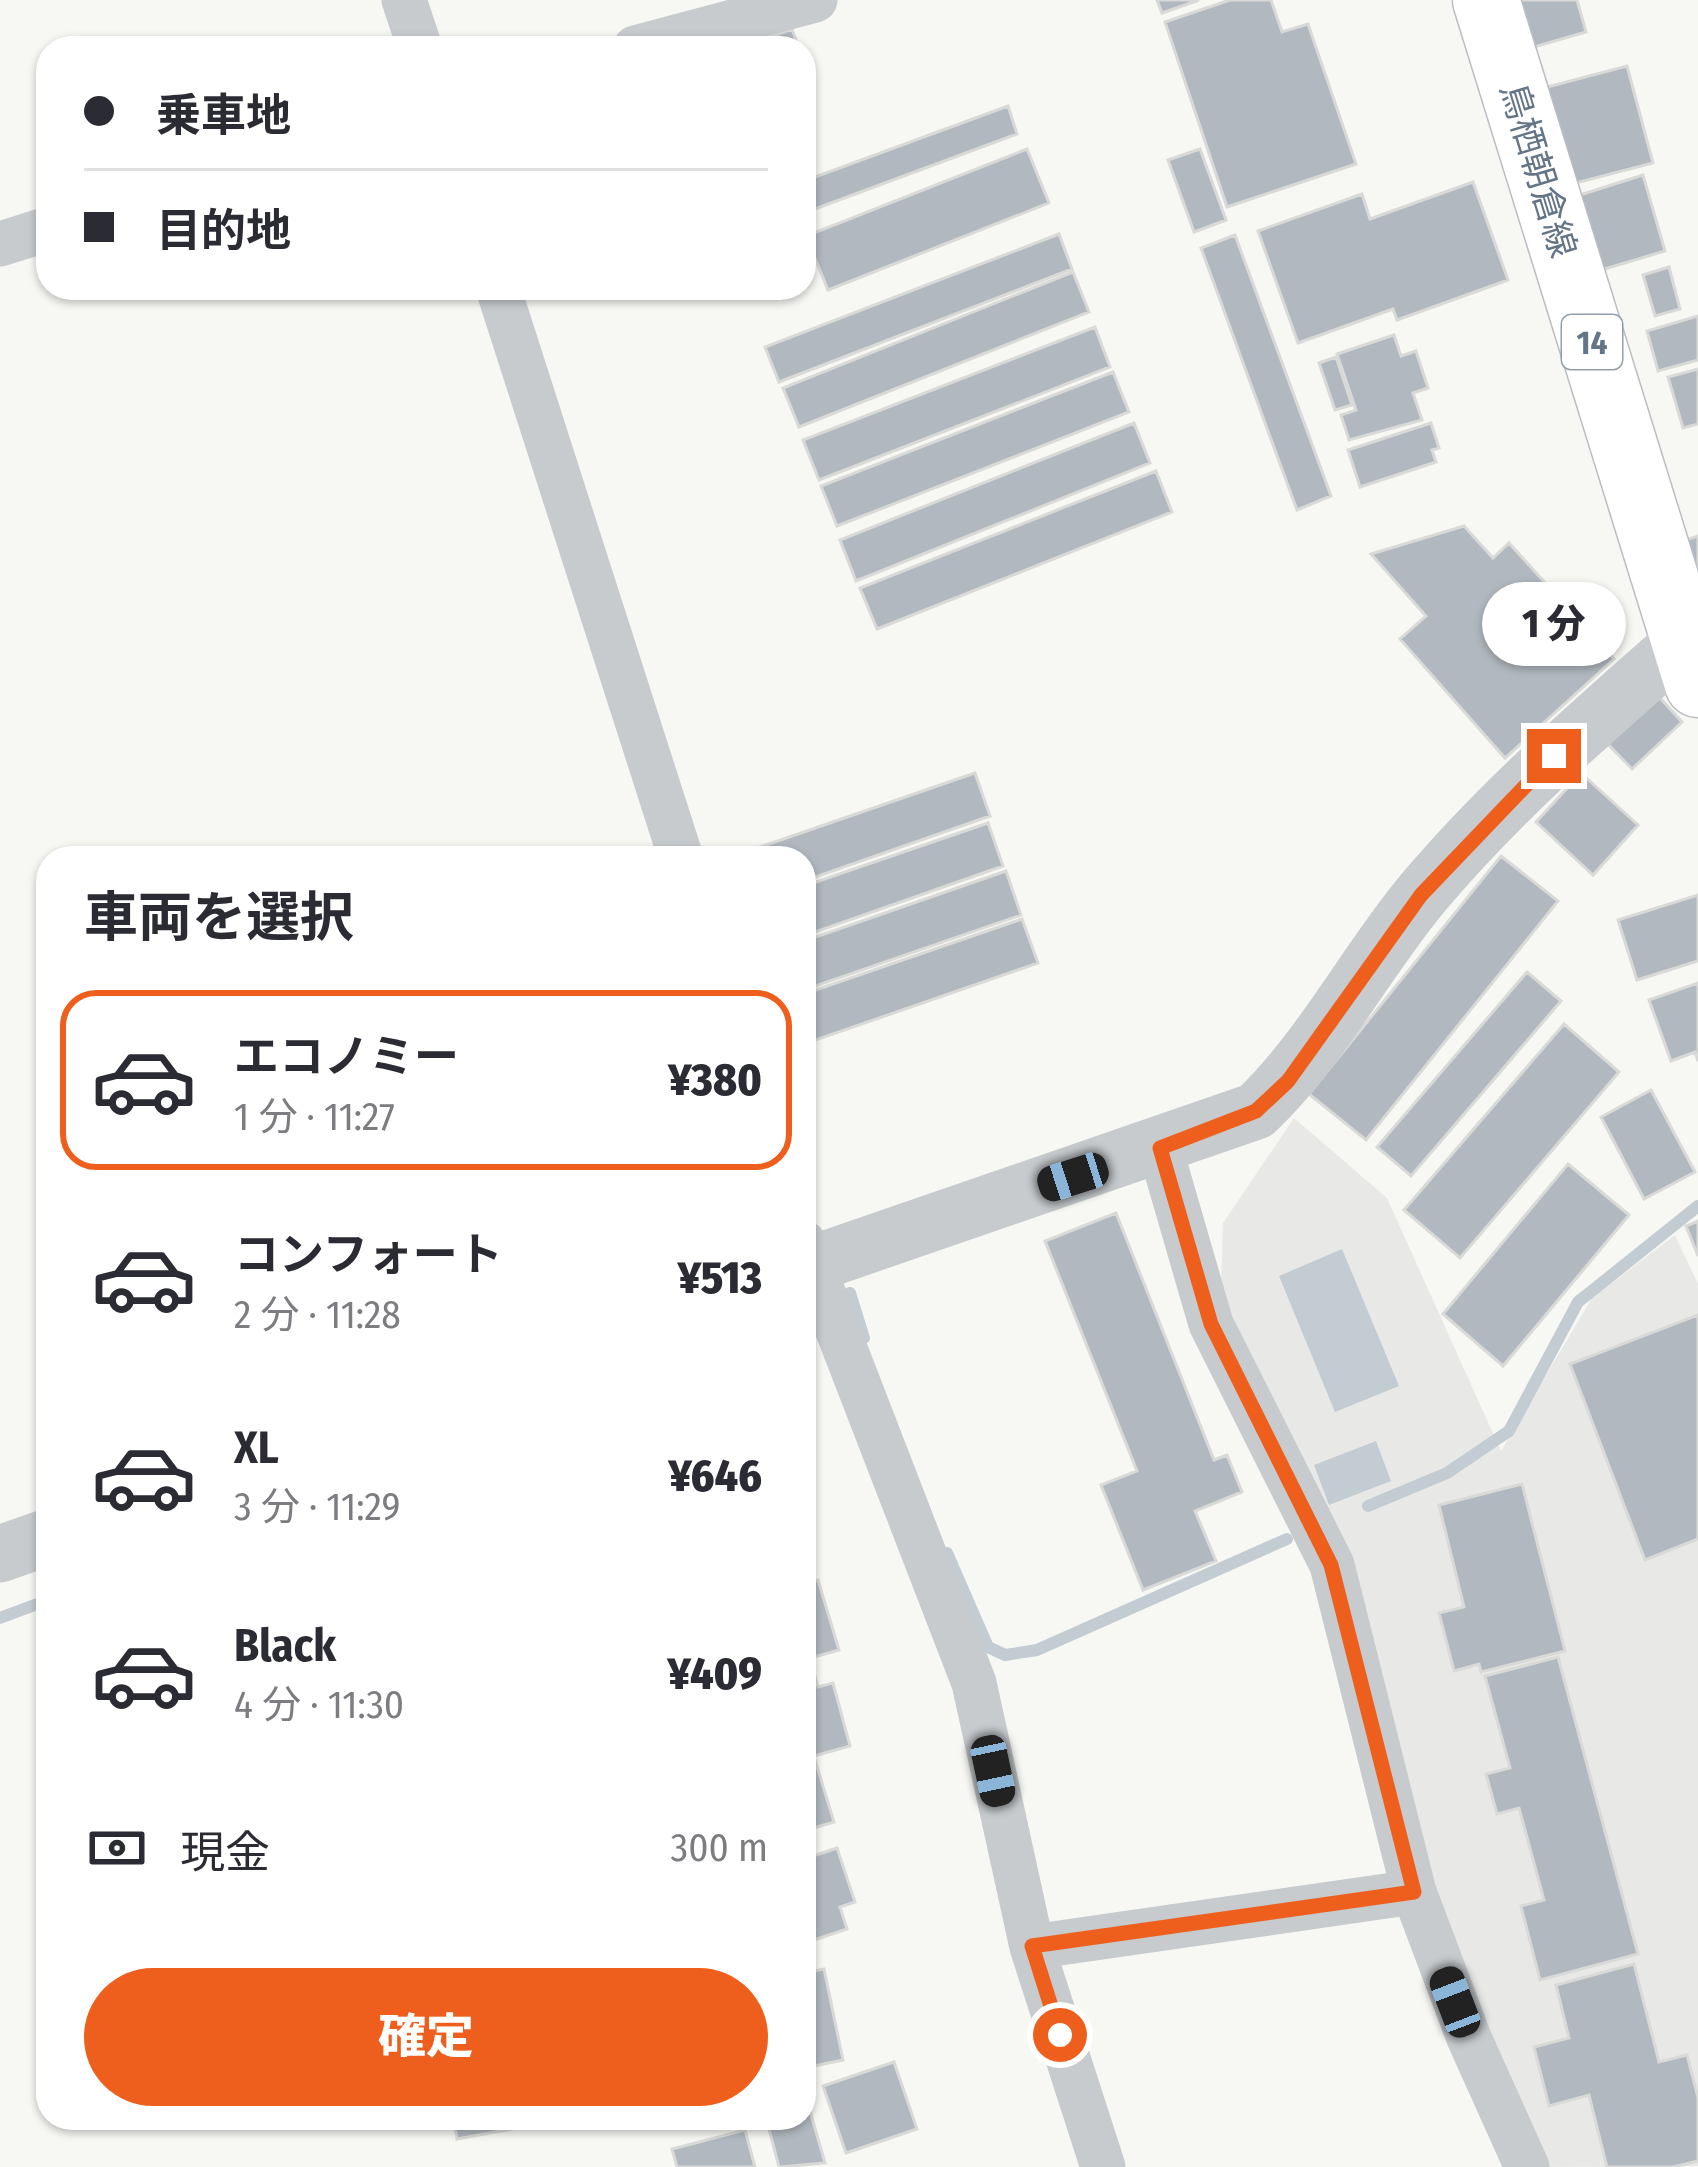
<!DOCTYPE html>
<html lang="ja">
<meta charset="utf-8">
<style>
body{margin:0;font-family:"Fira Sans Condensed","Noto Sans JP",sans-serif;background:#f7f7f7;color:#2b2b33;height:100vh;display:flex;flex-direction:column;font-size:45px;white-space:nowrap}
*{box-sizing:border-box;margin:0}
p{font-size:39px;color:#7c7c81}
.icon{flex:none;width:66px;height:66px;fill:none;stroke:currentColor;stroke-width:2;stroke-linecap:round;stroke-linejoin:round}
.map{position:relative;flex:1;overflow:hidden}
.details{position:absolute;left:36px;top:846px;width:780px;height:1284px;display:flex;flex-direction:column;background:#fff;border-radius:36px;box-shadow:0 3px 9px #0004}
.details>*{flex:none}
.hud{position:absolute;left:36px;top:36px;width:780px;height:264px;border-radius:36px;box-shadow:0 3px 9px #0004;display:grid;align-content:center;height:264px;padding:0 48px;background:#fff}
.end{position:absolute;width:54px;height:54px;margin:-27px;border:15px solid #ee5f1d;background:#fff;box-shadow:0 0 0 6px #fff}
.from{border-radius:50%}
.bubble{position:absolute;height:84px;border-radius:42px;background:#fff;box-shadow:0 3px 9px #0004;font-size:39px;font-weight:800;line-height:84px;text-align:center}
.car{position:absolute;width:36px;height:72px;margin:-36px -18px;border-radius:15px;box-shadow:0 0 9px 3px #0007;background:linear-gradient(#222 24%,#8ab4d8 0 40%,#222 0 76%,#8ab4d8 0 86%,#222 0)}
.hud b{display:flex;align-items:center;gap:42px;height:114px;font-size:45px}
.hud b+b{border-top:3px solid #e1e1e2}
.hud i{width:30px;height:30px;background:#2b2b33}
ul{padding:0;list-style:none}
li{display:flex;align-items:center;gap:36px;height:180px;margin:0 24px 18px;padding:0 24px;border:6px solid transparent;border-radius:36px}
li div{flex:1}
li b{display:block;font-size:45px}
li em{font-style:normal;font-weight:800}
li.selected{border-color:#ee5f1d}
li>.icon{width:108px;height:108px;stroke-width:1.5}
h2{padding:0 48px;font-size:54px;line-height:144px}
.pay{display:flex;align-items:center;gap:30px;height:132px;padding:0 48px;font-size:45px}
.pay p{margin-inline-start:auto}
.action{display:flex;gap:24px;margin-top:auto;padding:24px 48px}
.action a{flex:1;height:138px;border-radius:72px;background:#ee5f1d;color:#fff;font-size:48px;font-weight:800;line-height:138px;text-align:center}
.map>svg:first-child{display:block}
.built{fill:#e8e9e7}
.water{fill:#c3ccd2}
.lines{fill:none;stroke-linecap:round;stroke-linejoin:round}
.stream{stroke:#c3ccd2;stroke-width:12}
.building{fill:#b1b8bf;stroke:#d9d9d7;stroke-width:3}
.primary-casing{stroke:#babec2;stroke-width:69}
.minor{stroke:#c7cbce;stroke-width:45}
.tertiary{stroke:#c7cbce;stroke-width:57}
.primary{stroke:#fff;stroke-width:66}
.route{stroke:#ee5f1d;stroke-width:15}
.labels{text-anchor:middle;stroke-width:12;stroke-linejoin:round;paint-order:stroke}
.shield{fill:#fff;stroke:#929eab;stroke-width:3}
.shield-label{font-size:33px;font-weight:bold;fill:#647587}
.street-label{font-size:36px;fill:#647587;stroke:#fff}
</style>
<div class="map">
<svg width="1698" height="2167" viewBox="0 0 1698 2167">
<rect width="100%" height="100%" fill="#f7f8f4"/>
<path class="built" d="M1294,1118L1387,1198L1501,1451L1592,1298L1675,1235L1698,1284V2166L1544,2167L1466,1995L1221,1284L1223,1223Z"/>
<path class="water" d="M1342,1249L1399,1386L1335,1412L1279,1276Z
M1376,1441L1391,1481L1329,1505L1314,1465Z"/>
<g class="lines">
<path class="stream" d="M850,1293L864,1338
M1368,1506L1447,1473L1509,1431L1578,1302L1698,1206
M947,1553L988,1647L1005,1655L1037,1650L1287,1539
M0,1618L48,1600"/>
</g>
<path class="building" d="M1157,0H1199L1162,13Z
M1230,0H1271L1282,32L1308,24L1356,164L1227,207L1165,22Z
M1513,0H1577L1586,32L1534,47Z
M792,29L799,48H750L749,45Z
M1627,66L1653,163L1572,184L1547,87Z
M1008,106L1017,134L804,213V181Z
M1027,149L1049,203L828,290L806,236Z
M1200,149L1226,220L1194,232L1168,160Z
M1643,175L1665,251L1581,276L1561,201Z
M1473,182L1508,280L1397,320L1393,309L1298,343L1258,231L1362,194L1370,219Z
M1059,234L1072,269L779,382L765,347Z
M1235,235L1331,496L1297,510L1201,248Z
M1669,267L1680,309L1655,316L1643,275Z
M1073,272L1089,312L799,427L783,388Z
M1698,316V360L1658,371L1647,331Z
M1095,327L1110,367L819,480L803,440Z
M1394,335L1401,356L1416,351L1428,388L1413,393L1422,420L1349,440L1341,415L1356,410L1337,354Z
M1336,357L1352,405L1335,410L1319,363Z
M1698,369V424L1683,428L1668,377Z
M1113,372L1129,412L837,526L821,486Z
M1134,423L1150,463L856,581L840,540Z
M1431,423L1439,448L1432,450L1436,462L1360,487L1348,450Z
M1156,471L1172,512L877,629L860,588Z
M1464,526L1493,558L1509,543L1614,659L1505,758L1400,639L1426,616L1371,554Z
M1698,536V585L1670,545Z
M1652,689L1682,722L1632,769L1601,737Z
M975,773L990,816L804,881V858H728Z
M1581,773L1638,825L1593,875L1536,822Z
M988,823L1003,866L804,936V886Z
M1501,856L1558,901L1366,1140L1309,1094Z
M1006,871L1021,915L804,990V941Z
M1698,895V961L1637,980L1618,920Z
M1022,919L1038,963L804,1044V994Z
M1527,972L1561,1001L1411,1176L1377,1147Z
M1698,983V1061L1695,1052L1671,1061L1649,1000Z
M1564,1024L1619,1072L1460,1258L1404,1210Z
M1651,1090L1695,1172L1644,1199L1601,1117Z
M1568,1164L1629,1215L1503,1366L1443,1314Z
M1116,1213L1214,1460L1227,1455L1242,1492L1195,1511L1216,1561L1143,1590L1101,1485L1137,1471L1045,1241Z
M1698,1221V1256L1686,1226Z
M1698,1315V1539L1645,1560L1570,1364Z
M1522,1484L1565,1651L1481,1672L1479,1664L1454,1671L1439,1613L1464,1607L1439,1505Z
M818,1580L839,1650L804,1660V1584Z
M1558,1657L1638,1954L1540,1980L1521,1906L1544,1900L1519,1808L1497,1814L1486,1774L1510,1768L1485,1676Z
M813,1669L818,1687L833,1683L850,1746L807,1758L804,1672Z
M815,1760L834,1822L804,1831V1764Z
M837,1848L855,1902L840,1907L847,1929L814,1940L804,1909V1859Z
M1634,1964L1659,2062L1687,2055L1698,2098V2161L1673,2167H1607L1589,2095L1549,2106L1534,2047L1569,2038L1556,1985Z
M824,1969L843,2060L804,2068V1973Z
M894,2062L917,2129L846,2153L823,2086Z
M804,2090L825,2163L779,2167L766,2118H804Z
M453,2118H510L512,2129L457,2139Z
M745,2130L755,2167H677L672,2149Z"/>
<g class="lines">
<defs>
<path id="primary" d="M1486,0L1698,684"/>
</defs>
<use href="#primary" class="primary-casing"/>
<path class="minor" d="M404,0L420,48
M635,48L815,0
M0,244L48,229
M498,288L681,858
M1160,1148L1211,1324L1332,1565L1414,1892L1469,2038L1527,2167
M804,1243L974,1683L1032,1947L1103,2167
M1032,1947L1414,1892"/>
<path class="tertiary" d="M804,1267L1256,1111C1322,1048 1364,964 1422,894C1501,800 1593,721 1685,640
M0,1554L48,1537"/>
<use href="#primary" class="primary"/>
</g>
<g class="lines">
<path class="route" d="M1060,2035L1032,1946L1414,1892L1331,1565L1211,1324L1160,1148L1256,1111L1288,1081L1421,895L1554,756"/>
</g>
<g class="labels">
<rect class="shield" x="1562" y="315" width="60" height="54" rx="9"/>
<g class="shield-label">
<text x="1592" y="354">14</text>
</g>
<g class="street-label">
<text transform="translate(1539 170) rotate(73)" y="13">鳥栖朝倉線</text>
</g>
</g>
</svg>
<i class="end from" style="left:1060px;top:2035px"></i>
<i class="end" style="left:1554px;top:756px"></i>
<div class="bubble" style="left:1482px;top:582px;width:144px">1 分</div>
<i class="car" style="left:1073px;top:1177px;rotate:252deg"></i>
<i class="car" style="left:993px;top:1771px;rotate:168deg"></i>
<i class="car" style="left:1455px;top:2002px;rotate:339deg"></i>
<div class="hud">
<b><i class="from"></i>乗車地</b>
<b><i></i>目的地</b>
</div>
<section class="details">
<h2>車両を選択</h2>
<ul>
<li class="selected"><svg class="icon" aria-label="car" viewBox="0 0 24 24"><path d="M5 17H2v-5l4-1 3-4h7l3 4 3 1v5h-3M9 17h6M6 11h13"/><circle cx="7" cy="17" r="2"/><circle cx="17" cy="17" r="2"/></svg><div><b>エコノミー</b><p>1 分 · 11:27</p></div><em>¥380</em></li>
<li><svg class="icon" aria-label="car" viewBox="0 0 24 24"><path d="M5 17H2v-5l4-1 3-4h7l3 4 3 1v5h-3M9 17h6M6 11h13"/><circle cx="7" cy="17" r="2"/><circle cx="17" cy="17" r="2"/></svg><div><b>コンフォート</b><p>2 分 · 11:28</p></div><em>¥513</em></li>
<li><svg class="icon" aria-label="car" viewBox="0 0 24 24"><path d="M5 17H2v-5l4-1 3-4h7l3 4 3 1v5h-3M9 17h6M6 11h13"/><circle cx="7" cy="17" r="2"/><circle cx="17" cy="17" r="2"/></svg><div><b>XL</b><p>3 分 · 11:29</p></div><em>¥646</em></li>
<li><svg class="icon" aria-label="car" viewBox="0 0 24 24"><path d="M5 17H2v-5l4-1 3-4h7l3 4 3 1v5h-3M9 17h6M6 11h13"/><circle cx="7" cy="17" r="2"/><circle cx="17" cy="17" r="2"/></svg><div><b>Black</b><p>4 分 · 11:30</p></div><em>¥409</em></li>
</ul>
<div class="pay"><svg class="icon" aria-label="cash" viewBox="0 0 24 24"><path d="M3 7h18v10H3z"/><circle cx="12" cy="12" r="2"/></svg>現金<p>300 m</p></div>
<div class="action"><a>確定</a></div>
</section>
</div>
